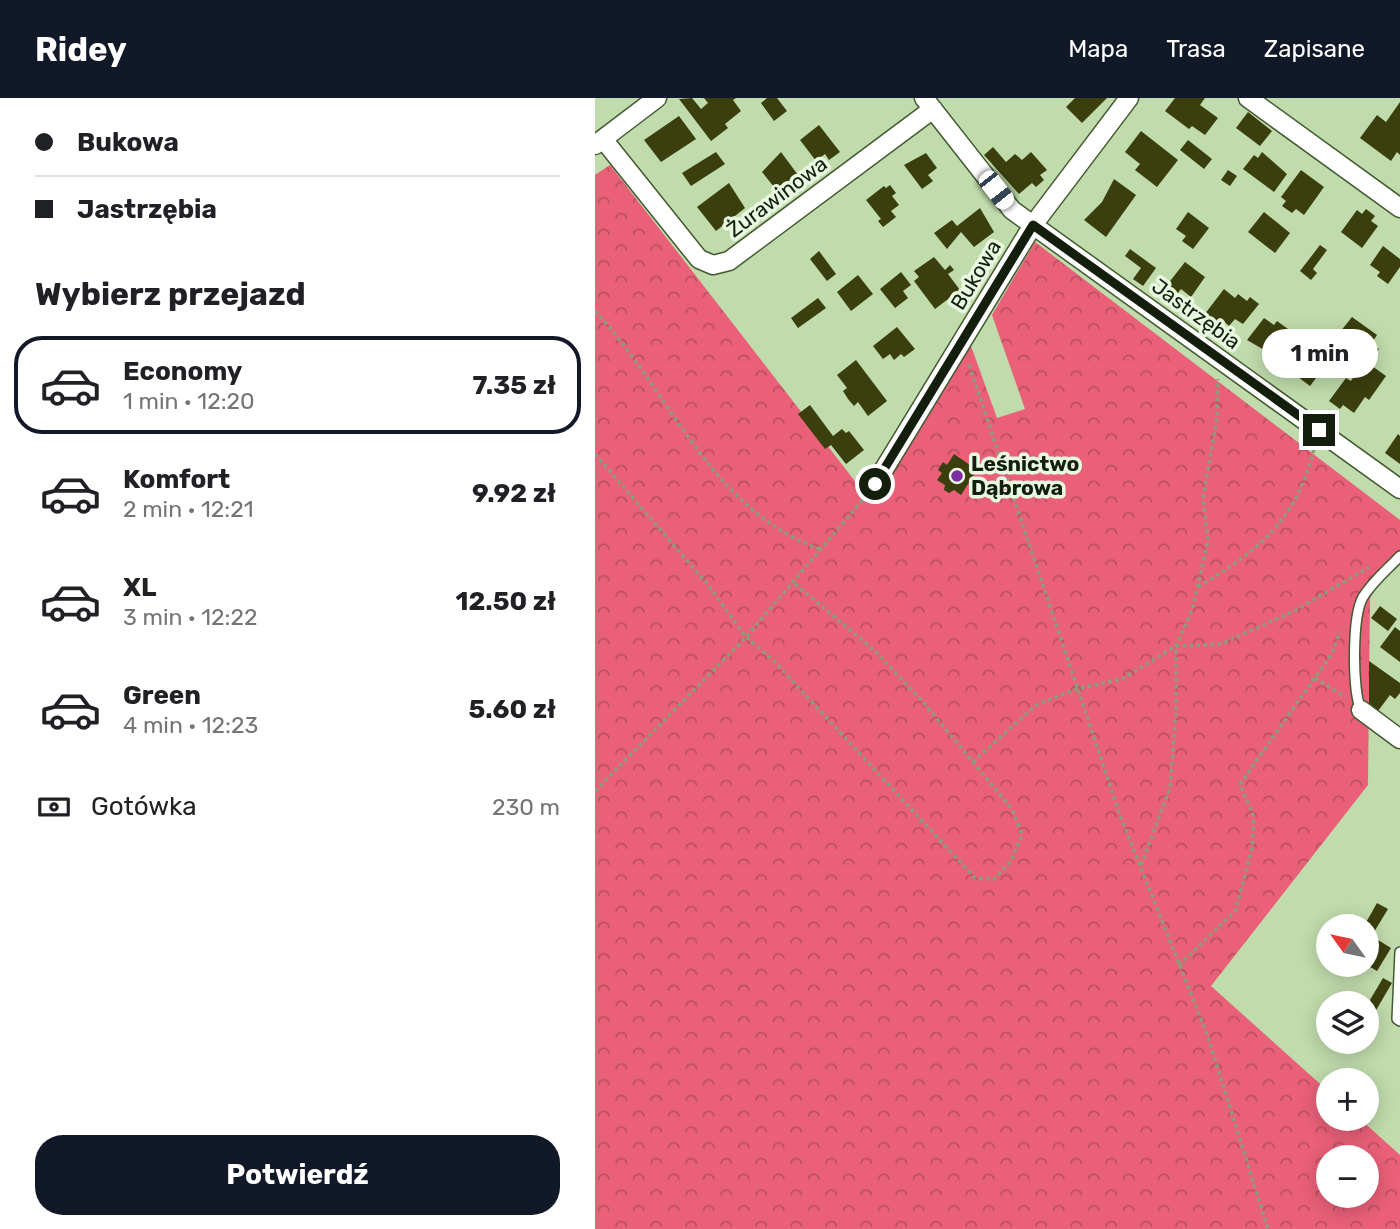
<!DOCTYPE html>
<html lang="pl">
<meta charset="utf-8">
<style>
body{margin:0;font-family:Rubik,sans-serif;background:#f2f2f2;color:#202124;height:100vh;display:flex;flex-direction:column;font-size:26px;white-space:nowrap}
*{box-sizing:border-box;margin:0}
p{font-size:23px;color:#757577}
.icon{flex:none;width:38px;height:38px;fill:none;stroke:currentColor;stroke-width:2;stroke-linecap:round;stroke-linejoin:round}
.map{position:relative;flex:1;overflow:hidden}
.side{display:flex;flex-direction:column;background:#fff;width:595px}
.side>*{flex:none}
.hud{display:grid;align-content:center;height:154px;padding:0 35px;background:#fff}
.needle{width:46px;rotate:303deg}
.buttons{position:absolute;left:721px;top:816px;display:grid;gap:14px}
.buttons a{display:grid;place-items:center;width:63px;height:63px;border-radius:50%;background:#fff;box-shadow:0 4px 18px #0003;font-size:35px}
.end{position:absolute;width:32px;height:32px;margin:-16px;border:9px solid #141e0d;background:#fff;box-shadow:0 0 0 4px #fff}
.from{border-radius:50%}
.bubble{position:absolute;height:49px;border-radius:24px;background:#fff;box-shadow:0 4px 18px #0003;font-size:23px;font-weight:700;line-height:49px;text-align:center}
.car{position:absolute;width:21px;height:42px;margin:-21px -10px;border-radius:9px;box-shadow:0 0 5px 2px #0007;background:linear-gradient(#fff 24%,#345 0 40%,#fff 0 76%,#345 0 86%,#fff 0)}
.hud b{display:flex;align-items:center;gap:24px;height:66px;font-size:26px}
.hud b+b{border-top:2px solid #e0e0e0}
.hud i{width:18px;height:18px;background:#202124}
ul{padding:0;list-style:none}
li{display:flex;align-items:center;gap:21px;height:98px;margin:0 14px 10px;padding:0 21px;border:4px solid transparent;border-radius:28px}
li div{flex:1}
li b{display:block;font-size:26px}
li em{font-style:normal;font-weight:700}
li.active{border-color:#111827}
li>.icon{width:63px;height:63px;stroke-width:1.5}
h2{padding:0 35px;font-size:32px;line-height:84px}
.pay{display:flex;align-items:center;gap:18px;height:77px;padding:0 35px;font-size:26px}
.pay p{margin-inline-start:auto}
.cta{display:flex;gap:14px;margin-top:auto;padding:14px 35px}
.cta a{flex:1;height:80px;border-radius:28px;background:#111827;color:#fff;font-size:28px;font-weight:700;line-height:80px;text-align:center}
header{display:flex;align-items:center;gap:42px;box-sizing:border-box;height:98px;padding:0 35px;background:#111827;color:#fff}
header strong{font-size:33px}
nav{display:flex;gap:38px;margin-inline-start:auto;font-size:24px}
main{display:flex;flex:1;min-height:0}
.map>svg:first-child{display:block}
.forest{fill:url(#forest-crowns);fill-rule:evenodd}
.building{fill:#3b3e0d}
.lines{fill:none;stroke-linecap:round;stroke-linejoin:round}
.service-casing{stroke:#435a30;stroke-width:12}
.minor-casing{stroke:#435a30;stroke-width:21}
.path{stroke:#899f79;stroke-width:3.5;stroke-dasharray:3.5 3.5;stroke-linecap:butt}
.service{stroke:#fff;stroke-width:9}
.minor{stroke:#fff;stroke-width:18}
.route{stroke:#141e0d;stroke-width:9}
.poi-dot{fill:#7b2fa1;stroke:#e9f8e0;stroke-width:2.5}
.labels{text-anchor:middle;stroke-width:7;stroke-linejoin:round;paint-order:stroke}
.street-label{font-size:21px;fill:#141e0d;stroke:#e9f8e0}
.poi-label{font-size:21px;font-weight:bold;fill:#141e0d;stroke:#e9f8e0;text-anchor:start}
</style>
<header>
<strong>Ridey</strong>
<nav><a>Mapa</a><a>Trasa</a><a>Zapisane</a></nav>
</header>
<main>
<section class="side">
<div class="hud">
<b><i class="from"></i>Bukowa</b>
<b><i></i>Jastrzębia</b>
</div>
<h2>Wybierz przejazd</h2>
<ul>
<li class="active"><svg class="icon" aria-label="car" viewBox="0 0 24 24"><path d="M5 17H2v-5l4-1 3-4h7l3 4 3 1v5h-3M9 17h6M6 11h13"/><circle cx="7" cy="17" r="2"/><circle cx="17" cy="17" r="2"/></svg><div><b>Economy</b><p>1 min · 12:20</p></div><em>7.35 zł</em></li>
<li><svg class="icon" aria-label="car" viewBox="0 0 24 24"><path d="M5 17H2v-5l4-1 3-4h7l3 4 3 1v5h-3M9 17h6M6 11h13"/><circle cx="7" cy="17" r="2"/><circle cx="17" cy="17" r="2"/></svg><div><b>Komfort</b><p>2 min · 12:21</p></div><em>9.92 zł</em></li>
<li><svg class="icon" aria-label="car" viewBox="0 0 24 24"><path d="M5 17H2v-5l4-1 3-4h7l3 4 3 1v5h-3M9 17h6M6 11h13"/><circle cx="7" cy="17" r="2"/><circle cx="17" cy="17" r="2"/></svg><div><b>XL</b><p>3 min · 12:22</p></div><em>12.50 zł</em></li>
<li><svg class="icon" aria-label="car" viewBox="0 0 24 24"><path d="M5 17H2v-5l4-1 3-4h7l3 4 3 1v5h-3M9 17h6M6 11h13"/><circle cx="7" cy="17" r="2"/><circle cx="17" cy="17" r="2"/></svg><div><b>Green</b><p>4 min · 12:23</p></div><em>5.60 zł</em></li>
</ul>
<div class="pay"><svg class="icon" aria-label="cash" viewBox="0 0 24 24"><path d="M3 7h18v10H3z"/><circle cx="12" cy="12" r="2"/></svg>Gotówka<p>230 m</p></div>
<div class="cta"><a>Potwierdź</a></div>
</section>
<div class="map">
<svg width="805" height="1131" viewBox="0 0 805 1131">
<defs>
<pattern id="forest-crowns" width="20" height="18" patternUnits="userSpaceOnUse" patternTransform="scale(1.75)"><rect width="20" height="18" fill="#e96078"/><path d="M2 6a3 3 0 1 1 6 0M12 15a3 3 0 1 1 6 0" fill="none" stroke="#bc4f61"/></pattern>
</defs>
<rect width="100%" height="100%" fill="#c0dbac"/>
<path class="forest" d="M15,67L273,400L372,237L402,320L430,311L397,217L440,144L805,422V453L775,500L773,687L616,888L733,993V1020H764L805,1057V1131H0V77ZM733,1059H772V1097H733Z"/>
<path class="building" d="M97,0L106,11L113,5L109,0H141L138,2L146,13L130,26L133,30L116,43L84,1Z
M172,0H182L192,13L179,23L166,5Z
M480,0H512L487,25L471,9Z
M580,0H610L605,7L623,20L610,37L597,28L594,31L570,13Z
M805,4V57L802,54L796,63L765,40L782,17L791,24Z
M653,14L677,33L665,48L641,30Z
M84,18L101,41L66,64L49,42Z
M224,27L245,54L234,62L230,56L221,63L205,42Z
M546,33L583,62L562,89L540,72L545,66L530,54Z
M593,42L617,61L609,71L585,52Z
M398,49L411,64L420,56L427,62L436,54L452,72L445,77L449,82L441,89L437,85L424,96L389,57Z
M121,54L130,66L96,88L87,75Z
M186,54L203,77L183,94L167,74Z
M667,54L692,76L679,94L648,71L659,57L663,60Z
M331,55L342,70L333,77L338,83L327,91L309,67Z
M633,72L642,78L635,88L626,82Z
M706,72L729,89L709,117L701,111L697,115L687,108L691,103L686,99Z
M519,81L541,97L511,139L489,122L507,104Z
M134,85L150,110L121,133L102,109Z
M295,87L301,95L297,98L304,107L296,113L301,119L288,129L283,123L286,121L271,102L289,88L291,90Z
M385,110L399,134L379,149L366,134L352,151L339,135L357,122L362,128Z
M771,111L780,118L776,123L783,128L767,150L746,134L762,112L767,116Z
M593,114L614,130L598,151L587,143L591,138L581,131Z
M669,114L695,135L680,155L653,134Z
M725,147L732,152L718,171L722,175L716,182L705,173Z
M788,148L805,161V169L793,186L782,178L785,174L775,167Z
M535,151L561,170L548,188L538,181L546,170L530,158Z
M224,153L241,176L232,183L215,161Z
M339,159L350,172L355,167L359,172L353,176L365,192L340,211L319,183L324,179L319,173Z
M590,164L610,179L596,199L586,191L583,195L572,187Z
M306,174L316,187L308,193L313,200L300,210L285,191Z
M263,177L278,196L256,213L242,194Z
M629,191L640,200L643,196L652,203L655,199L664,206L648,226L640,221L634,228L625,220L620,226L609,217Z
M223,200L231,210L203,230L196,220Z
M757,219L782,237L776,246L784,251L775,264L762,254L756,262L748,256L753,248L741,239Z
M669,220L679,227L682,223L693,231L691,235L698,240L683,260L652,242Z
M302,229L320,251L309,259L306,256L299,262L295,256L288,261L278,248Z
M718,253L735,262L715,288L695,273L709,254L714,259Z
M261,262L292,303L273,318L263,304L259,308L253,301L248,293L252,290L242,277Z
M777,268L791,278L774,302L770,299L759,315L748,307L745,311L734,303L751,280L756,283L763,272L770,277Z
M215,307L238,338L247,331L251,335L254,333L269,352L251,366L236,347L230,351L203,316Z
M803,336L805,338V366L790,355Z
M359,356L382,372L366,397L359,392L354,395L349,392L350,387L342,382L347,375L343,372L348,364L352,367Z
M785,508L802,521L793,533L776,520Z
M800,529L805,533V564L785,549Z
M774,563L805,585V595L800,601L795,597L783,613L774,606Z
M782,805L793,811L776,839L772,837V828H769Z
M783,842L796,850L782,873L772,867V861Z
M788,880L797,885L780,914L772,907Z"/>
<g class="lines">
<defs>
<path id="service" d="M766,612C757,592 757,518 768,499C778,483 793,471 805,458
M805,854L802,921L805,923"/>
<path id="minor" d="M329,0L417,112L805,391
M653,0L805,110
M8,41L104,161L118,167L134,163L338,11
M0,47L62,0
M280,386L438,127L534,0
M766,612L805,641"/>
</defs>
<use href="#service" class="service-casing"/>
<use href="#minor" class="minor-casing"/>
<path class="path" d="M0,213C75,293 115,413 227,452
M374,267L526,720L612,936L673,1131
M0,356L113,487L151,539L179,563L380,780L399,781L416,763L427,737L417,711L328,604L280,553L199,485
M603,489C664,452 701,423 719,351
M720,580L750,599
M378,664L441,607L481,591L527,581L581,548L597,512L613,443L608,400L622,320L623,281
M0,693L151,539L271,398
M546,767L575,690L581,612V548L626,546L701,512L774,469
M584,867L641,812L657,750L659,719L645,686L736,557L745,534"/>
<use href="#service" class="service"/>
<use href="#minor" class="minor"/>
</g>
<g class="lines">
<path class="route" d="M280,386L438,127L724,332"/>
</g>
<circle class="poi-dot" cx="362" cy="378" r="7"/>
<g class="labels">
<g class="street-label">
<text transform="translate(182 99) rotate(-37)" y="7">Żurawinowa</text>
<text transform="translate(381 177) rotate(-59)" y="7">Bukowa</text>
<text transform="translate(601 216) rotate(36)" y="7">Jastrzębia</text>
</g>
<g class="poi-label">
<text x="376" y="373">Leśnictwo<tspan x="376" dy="24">Dąbrowa</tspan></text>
</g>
</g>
</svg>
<div class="buttons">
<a><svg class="needle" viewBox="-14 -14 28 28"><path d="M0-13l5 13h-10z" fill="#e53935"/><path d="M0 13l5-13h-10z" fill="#757577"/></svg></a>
<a><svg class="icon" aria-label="layers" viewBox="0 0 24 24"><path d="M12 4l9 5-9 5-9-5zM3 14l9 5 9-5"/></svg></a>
<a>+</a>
<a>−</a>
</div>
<i class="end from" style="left:280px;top:386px"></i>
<i class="end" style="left:724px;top:332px"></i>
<div class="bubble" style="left:667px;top:231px;width:116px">1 min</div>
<i class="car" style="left:401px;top:92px;rotate:142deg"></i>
</div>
</main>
